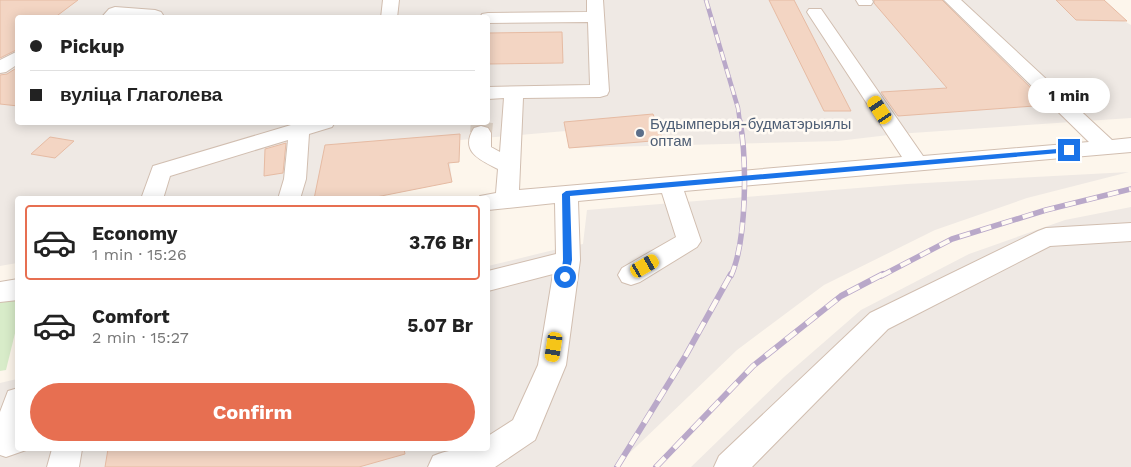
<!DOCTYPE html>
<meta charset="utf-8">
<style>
body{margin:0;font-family:"Work Sans",sans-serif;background:#f2f2f2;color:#222;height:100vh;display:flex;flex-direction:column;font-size:19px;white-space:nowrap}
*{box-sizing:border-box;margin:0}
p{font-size:16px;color:#767676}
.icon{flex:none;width:28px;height:28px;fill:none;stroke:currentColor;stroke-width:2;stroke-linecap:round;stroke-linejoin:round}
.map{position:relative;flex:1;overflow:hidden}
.drawer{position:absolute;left:15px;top:196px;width:475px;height:255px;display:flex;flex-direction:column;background:#fff;border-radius:5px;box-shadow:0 2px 12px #0003}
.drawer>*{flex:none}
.guide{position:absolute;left:15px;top:15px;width:475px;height:110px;border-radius:5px;box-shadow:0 2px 12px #0003;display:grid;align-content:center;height:110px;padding:0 15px;background:#fff}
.end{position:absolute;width:22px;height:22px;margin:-11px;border:6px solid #1a73e8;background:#fff;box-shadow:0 0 0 2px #fff}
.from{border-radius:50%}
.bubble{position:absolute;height:35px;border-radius:18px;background:#fff;box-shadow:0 2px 12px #0003;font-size:16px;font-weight:700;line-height:35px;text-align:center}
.car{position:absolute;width:15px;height:30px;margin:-15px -8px;border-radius:6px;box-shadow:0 0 4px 1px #0007;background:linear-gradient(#f5c518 24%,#345 0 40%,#f5c518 0 76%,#345 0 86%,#f5c518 0)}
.guide b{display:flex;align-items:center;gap:18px;height:48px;font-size:19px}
.guide b+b{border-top:1px solid #e0e0e0}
.guide i{width:12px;height:12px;background:#222}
ul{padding:9px 0 0;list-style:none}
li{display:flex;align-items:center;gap:15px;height:75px;margin:0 10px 8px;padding:0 5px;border:2px solid transparent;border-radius:5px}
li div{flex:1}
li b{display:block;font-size:19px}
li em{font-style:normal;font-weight:700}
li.selected{border-color:#e76f51}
li>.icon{width:45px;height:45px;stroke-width:1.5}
.button{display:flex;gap:10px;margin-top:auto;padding:10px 15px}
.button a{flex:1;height:58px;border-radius:30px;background:#e76f51;color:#fff;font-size:20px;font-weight:700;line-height:58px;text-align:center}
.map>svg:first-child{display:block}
.industrial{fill:#efe9e4;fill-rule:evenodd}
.green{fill:#d8ecc9}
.building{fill:#f3d5c3;stroke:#e6bba3}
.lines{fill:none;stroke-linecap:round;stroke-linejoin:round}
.minor-tunnel{stroke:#dcd0c4;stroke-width:22;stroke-dasharray:22 11;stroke-linecap:butt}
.minor-casing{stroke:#d1beb0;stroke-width:2}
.minor{fill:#fff;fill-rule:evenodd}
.rail-far2-casing{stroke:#b9a8c9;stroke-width:4.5}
.rail-far1-casing{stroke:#b9a8c9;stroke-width:5.5}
.rail-casing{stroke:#b9a8c9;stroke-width:6}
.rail-far2{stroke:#fffaf3;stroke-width:3;stroke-dasharray:9;stroke-linecap:butt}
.rail-far1{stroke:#fffaf3;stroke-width:4;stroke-dasharray:11;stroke-linecap:butt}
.rail{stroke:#fffaf3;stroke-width:4.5;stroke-dasharray:13;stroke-linecap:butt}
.route{fill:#1a73e8}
.service-dot{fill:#5c6f8a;stroke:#fffaf3;stroke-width:2}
.labels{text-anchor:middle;stroke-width:5;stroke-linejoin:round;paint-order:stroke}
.service-label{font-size:15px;fill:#4e5e75;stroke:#fffaf3;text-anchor:start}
</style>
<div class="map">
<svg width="1131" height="467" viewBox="0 0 1131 467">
<rect width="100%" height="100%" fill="#fdf6ec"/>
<path class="industrial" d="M0,0H1056L1076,20L1124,21L1131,25V118L897,134L838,141L569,148L566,131L460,140L459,162L450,163L452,182L366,199H18L17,263L0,266ZM18,18H488V122H18Z
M1129,172L1027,198L935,230L824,285L737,350L615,467H0V383L17,379L18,449H488V266L566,247L583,244L587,210L907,184Z
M1131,207V467H691L784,377L861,310L969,254L1065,220Z"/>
<path class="green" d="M17,296V325L6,370L0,371V299Z"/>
<path class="building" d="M0,0H78L54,18H18V49L0,58Z
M769,0H794L851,111H824Z
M874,0H942L1048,105L898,116L881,92L947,88L874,3Z
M1056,0H1104L1127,21L1076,20Z
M562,32L563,63L488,64V33Z
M18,67V106L0,104V75L7,74Z
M653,114L663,140L569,148L564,122Z
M460,134L459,162L448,163L452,182L366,199H314L325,145Z
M50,137L74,141L55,158L31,154Z
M286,143L283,173L264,176L265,149Z
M108,449H404L405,454L359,467H105Z"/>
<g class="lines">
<path class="minor-tunnel" d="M481,133L482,122"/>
<defs>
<path id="minor" d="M383,0H399L397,18H381Z
M587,0H603L609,91L607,95L600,97L523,98L519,190L902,157L807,12L809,9H821L923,156L1089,142L944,0H961L1112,140L1131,138V152L684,191L701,241L697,247L640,282L631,285L622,282L618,275L622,268L676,237L662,193L578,201L580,260L566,365L535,440L495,467H428L433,456C451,448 468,449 488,449V436L513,420L538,365L553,274L488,291V271L556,254L555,203L488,210V199H479L480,196L496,193L498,169C481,160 459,152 474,128L481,126L488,128L491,133V147L500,152L504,98L488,99V87L590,85L588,22L488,23V18H480L482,14L488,13L587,12Z
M856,0H872L873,2L871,5H859Z
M115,7L155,10L161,12L163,15L161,18H101L109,9Z
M18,51V64L6,72L0,73V60Z
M301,122H335L332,127L309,134L306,179L300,199H278L284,179L288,140L170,176L163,199H141L153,166Z
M1131,223V241L1050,246L888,329L752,467H714L719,456L870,313L1038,231L1046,228Z
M18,279V300L0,302V282Z
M18,388V449H29L6,457L0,455V412L8,391Z
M52,449H82L79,467H47Z"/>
</defs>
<use href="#minor" class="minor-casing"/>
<use href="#minor" class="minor"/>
<defs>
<path id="rail-far2" d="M706,0L738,108L740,123"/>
<path id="rail-far1" d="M731,276C747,240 747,160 740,121
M881,276L952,239L1046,210L1131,189"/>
<path id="rail" d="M617,467L686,355L731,274
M656,467L753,366L841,296L883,274"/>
</defs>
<use href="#rail-far2" class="rail-far2-casing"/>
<use href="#rail-far1" class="rail-far1-casing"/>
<use href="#rail" class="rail-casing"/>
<use href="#rail-far2" class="rail-far2"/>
<use href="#rail-far1" class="rail-far1"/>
<use href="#rail" class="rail"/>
</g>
<path class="route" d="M1069,148H1071V152L570,196L572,260L568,280H562L561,277L563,260L562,194L566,191Z"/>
<circle class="service-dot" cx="640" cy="133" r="5"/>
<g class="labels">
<g class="service-label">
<text x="650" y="129">Будымперыя-будматэрыялы<tspan x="650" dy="17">оптам</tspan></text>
</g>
</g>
</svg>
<i class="end from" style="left:565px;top:277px"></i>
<i class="end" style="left:1069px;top:150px"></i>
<div class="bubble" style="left:1028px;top:78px;width:82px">1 min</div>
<i class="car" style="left:880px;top:110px;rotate:326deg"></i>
<i class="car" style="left:645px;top:266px;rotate:60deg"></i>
<i class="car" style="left:554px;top:347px;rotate:189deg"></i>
<div class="guide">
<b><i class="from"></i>Pickup</b>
<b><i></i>вуліца Глаголева</b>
</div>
<section class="drawer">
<ul>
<li class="selected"><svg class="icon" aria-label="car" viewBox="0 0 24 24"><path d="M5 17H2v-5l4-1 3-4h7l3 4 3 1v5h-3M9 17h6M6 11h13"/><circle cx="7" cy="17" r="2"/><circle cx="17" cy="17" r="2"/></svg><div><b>Economy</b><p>1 min · 15:26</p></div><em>3.76 Br</em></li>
<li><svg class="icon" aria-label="car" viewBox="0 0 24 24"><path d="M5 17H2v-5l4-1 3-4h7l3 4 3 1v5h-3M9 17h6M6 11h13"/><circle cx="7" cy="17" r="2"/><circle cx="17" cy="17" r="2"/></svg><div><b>Comfort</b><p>2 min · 15:27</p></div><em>5.07 Br</em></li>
</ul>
<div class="button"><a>Confirm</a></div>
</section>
</div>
